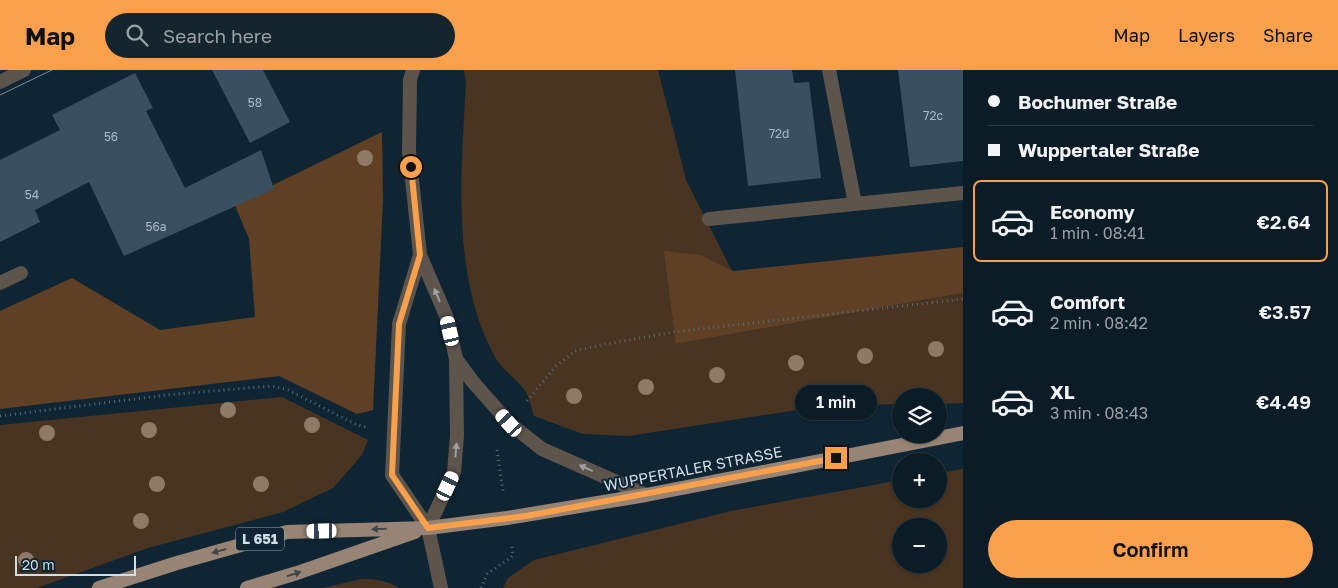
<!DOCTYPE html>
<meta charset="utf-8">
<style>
body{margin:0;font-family:"Golos Text",sans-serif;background:#14252e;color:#f1f3f6;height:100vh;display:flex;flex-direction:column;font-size:19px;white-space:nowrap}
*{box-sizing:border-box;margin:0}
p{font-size:16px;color:#9aa1a7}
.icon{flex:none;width:28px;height:28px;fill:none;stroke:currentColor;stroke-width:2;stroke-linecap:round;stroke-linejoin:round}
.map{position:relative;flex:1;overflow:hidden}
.side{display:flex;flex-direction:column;background:#0b1c26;width:375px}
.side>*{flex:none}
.guide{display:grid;align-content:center;height:110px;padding:0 25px;background:#0b1c26}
.buttons{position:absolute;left:892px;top:318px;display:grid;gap:10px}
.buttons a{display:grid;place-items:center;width:55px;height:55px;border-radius:50%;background:#0b1c26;box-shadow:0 1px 4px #0004,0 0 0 1px #2b3a43;font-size:25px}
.scale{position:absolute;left:15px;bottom:12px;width:121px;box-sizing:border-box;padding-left:5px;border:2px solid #d1dee8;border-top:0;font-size:14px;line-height:18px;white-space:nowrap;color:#d1dee8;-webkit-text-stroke:4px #0f2533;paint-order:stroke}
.end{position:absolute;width:22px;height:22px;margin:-11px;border:6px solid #f8a04b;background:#111;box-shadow:0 0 0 2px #111}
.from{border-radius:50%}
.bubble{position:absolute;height:35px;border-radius:18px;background:#0b1c26;box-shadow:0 1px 4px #0004,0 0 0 1px #2b3a43;font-size:16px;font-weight:600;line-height:35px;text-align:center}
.car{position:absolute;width:15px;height:30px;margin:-15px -8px;border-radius:6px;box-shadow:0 0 4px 1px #0007;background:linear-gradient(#fff 24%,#345 0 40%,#fff 0 76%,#345 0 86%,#fff 0)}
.guide b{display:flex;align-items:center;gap:18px;height:48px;font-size:19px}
.guide b+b{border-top:1px solid #2b3a43}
.guide i{width:12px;height:12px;background:#f1f3f6}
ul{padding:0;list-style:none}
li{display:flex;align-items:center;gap:15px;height:82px;margin:0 10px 8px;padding:0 15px;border:2px solid transparent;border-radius:8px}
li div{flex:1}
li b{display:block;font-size:19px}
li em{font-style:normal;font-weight:600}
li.selected{border-color:#f8a04b}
li>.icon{width:45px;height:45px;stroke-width:1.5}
.cta{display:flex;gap:10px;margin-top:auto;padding:10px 25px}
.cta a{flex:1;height:58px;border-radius:30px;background:#f8a04b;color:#111;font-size:20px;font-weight:600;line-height:58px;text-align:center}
header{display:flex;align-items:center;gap:30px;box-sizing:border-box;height:70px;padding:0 25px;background:#f8a04b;color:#111}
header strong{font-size:24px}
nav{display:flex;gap:28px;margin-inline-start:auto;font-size:18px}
.search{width:350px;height:45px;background:#14252e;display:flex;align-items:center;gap:12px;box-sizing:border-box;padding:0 18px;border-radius:28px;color:#9aa1a7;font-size:19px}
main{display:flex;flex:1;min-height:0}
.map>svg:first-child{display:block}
.green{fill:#493421;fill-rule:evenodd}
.forest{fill:#5f4024}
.building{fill:#3a5060}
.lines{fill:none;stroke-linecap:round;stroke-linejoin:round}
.path{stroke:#596b78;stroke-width:3;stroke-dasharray:1 4;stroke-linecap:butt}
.service{stroke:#5d544c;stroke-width:14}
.minor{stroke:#5d544c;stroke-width:14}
.tertiary{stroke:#5d544c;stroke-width:14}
.primary{stroke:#978474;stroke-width:14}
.tram{stroke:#7a8b97;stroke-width:1}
.tree{fill:#8f7a66}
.oneway{fill:#9da0a2}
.oneway2{fill:#3f464a}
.route{stroke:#f8a04b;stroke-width:6}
.labels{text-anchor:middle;stroke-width:4;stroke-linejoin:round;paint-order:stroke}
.number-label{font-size:12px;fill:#abbac6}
.shield{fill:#0f2533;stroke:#97a6b2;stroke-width:1}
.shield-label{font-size:14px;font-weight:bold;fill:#d1dee8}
.street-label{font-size:15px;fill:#d1dee8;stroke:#0f2533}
</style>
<header>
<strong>Map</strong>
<div class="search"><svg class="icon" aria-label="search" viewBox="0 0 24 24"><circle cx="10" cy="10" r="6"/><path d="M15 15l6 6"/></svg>Search here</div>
<nav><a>Map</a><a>Layers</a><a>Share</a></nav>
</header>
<main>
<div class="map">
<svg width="963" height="518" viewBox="0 0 963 518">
<rect width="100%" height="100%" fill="#0f2533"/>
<path class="green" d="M464,0H658L686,110L732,201L701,185L676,274L963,223V333L939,334V326H901V334L823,336L629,366L583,364L534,346C531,337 529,325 523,318C515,307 501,299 495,287C451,207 461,102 466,14Z
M282,327L368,370L362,385L333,418L283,442L148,478L37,518H0V355Z
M963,399V518H503L508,508L534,490L731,441L901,410V429H939V403ZM939,456V494H901V456Z
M361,509C375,509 386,510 399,518H323Z"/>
<path class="forest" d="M382,62L383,130L373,340L357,344L279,306L0,339V241L72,208L160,260L255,247L249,169L233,131L271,116Z
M963,177V223L676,274L664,181L701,185L733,201Z"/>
<path class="building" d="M212,0H263L290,52L250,73Z
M735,0H792L794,13L809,12L821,108L748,116Z
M898,0H963V91L910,97Z
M135,3L153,38L146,41L185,118L261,80L274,119L124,186L89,112L35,140L40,152L0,172V90L60,60L52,45Z"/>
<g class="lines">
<path class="path" d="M527,331L555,297L575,281L601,275L674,262L963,229
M0,346L166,325L271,316L288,320L357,355L366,357
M497,380L503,421
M481,518L487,504L513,486L512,476"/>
<path class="service" d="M829,0L855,134
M709,149L963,123
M0,213L21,203"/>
<path class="minor" d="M0,12L24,0
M428,458L441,518"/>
<path class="tertiary" d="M413,0L410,10L409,81L420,185L447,248L456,289L457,366L454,402L428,458
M420,185L399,254L392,405L428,458
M456,289L473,312L509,353L542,379L646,425"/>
<path class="primary" d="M99,518L177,493L287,462L428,458L507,448L646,425L963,363
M247,518L297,503L415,462"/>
<path class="tram" d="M0,25L52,0"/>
</g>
<g class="tree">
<circle cx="365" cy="88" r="8"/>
<circle cx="936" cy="279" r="8"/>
<circle cx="865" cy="286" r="8"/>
<circle cx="796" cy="293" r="8"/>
<circle cx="717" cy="305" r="8"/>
<circle cx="646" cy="317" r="8"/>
<circle cx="574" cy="326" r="8"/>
<circle cx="228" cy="340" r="8"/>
<circle cx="312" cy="355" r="8"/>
<circle cx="149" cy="360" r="8"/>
<circle cx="47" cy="363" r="8"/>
<circle cx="157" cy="414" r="8"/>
<circle cx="261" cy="414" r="8"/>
<circle cx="141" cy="451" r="8"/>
<circle cx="26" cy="490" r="8"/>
</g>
<defs><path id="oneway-solid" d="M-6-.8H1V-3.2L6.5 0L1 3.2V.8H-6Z" transform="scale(1.25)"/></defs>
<g class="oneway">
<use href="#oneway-solid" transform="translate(437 225) rotate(-113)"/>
<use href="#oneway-solid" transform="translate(456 380) rotate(-85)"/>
<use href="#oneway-solid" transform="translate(586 398) rotate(-156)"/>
</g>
<g class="oneway2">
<use href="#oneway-solid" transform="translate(379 459) rotate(178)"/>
<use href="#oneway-solid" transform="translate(219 481) rotate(164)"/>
<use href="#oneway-solid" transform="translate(294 504) rotate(-17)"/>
</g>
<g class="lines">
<path class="route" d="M411,97L420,185L399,254L392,405L428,458L526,446L836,388"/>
</g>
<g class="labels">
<g class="number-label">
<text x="255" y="37">58</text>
<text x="933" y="50">72c</text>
<text x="779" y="68">72d</text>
<text x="111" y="71">56</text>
<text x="32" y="129">54</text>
<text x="156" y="161">56a</text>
</g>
<rect class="shield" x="236" y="457.5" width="48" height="23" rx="4"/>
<g class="shield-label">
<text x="260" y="474">L 651</text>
</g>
<g class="street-label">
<text transform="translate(693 399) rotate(-11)" y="5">WUPPERTALER STRASSE</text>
</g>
</g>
</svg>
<div class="buttons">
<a><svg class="icon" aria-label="layers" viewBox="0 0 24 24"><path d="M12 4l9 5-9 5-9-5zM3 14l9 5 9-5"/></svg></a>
<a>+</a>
<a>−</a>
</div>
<div class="scale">20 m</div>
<i class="end from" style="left:411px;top:97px"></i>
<i class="end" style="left:836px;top:388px"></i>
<div class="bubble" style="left:795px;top:315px;width:82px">1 min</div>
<i class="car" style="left:450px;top:261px;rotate:347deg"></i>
<i class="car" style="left:509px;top:353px;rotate:318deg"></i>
<i class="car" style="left:448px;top:416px;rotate:25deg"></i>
<i class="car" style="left:322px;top:461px;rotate:269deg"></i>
</div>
<section class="side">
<div class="guide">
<b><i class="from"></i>Bochumer Straße</b>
<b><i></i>Wuppertaler Straße</b>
</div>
<ul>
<li class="selected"><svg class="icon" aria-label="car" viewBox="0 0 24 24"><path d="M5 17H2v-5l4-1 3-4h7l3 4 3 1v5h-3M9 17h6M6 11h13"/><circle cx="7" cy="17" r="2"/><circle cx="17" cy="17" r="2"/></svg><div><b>Economy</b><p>1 min · 08:41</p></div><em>€2.64</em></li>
<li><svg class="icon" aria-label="car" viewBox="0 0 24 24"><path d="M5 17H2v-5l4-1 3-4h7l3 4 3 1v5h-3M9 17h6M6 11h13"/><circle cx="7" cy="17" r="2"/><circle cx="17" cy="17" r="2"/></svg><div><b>Comfort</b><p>2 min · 08:42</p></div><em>€3.57</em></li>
<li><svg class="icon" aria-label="car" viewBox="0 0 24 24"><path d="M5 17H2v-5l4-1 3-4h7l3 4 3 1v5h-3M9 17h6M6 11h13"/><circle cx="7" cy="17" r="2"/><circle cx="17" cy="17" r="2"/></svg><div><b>XL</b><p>3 min · 08:43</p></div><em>€4.49</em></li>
</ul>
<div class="cta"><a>Confirm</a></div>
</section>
</main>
